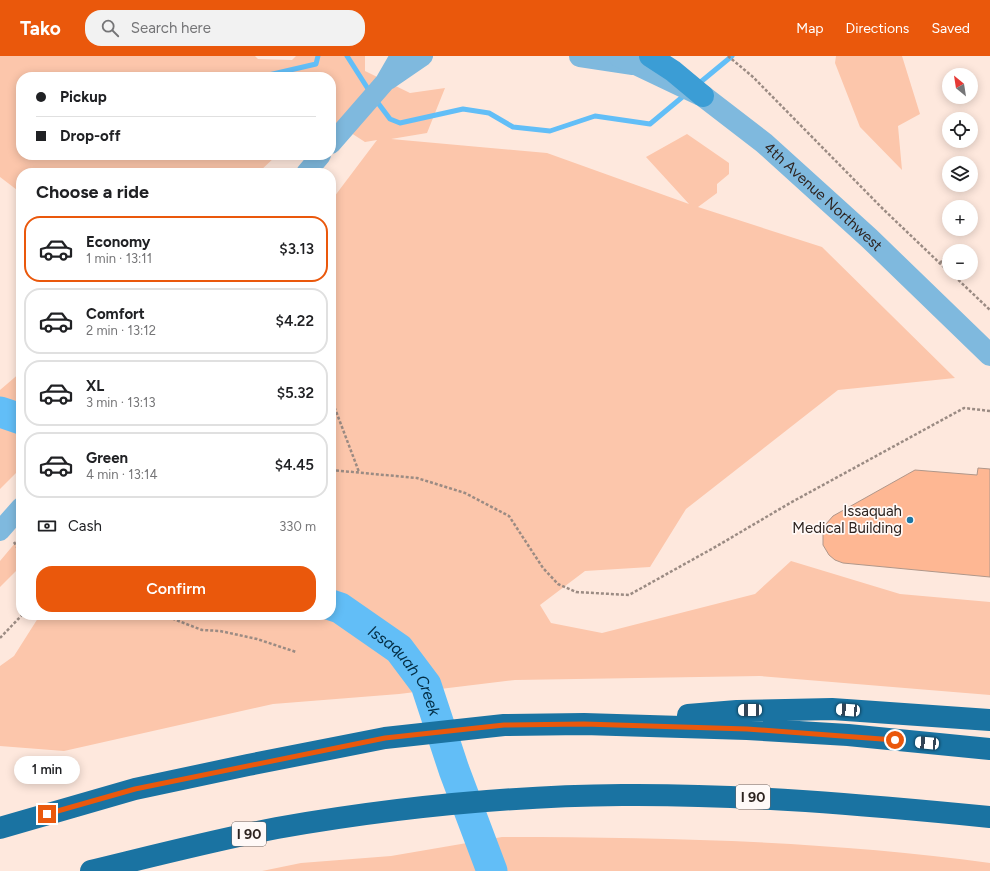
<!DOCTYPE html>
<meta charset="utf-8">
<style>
body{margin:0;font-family:Figtree,sans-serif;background:#f2f2f2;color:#202124;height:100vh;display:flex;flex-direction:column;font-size:15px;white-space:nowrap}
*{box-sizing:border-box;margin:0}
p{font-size:13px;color:#757577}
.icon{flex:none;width:22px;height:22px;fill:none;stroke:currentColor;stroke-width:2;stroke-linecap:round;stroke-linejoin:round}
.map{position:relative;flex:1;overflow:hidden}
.panel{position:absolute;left:16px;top:112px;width:320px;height:452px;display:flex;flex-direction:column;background:#fff;border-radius:16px;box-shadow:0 2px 10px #0003}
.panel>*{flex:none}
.hud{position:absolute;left:16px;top:16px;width:320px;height:88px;border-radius:16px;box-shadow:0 2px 10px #0003;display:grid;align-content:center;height:88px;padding:0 20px;background:#fff}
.needle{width:26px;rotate:330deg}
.buttons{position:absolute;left:942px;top:12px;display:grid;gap:8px}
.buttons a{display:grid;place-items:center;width:36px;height:36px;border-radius:50%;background:#fff;box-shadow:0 2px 10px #0003;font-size:20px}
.end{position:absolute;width:18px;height:18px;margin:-9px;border:5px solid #ea580c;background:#fff;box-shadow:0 0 0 2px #fff}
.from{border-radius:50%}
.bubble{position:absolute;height:28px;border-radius:14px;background:#fff;box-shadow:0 2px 10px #0003;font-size:13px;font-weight:600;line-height:28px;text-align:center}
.car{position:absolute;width:12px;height:24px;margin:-12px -6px;border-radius:5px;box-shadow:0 0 3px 1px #0007;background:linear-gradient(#fff 24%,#345 0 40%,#fff 0 76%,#345 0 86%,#fff 0)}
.hud b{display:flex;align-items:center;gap:14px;height:38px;font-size:15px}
.hud b+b{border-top:1px solid #e0e0e0}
.hud i{width:10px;height:10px;background:#202124}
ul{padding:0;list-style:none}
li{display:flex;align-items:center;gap:12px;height:66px;margin:0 8px 6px;padding:0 12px;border:2px solid #e0e0e0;border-radius:16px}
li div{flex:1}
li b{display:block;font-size:15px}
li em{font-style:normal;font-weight:600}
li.active{border-color:#ea580c}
li>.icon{width:36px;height:36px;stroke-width:1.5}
h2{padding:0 20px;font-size:18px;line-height:48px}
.pay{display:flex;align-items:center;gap:10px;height:44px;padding:0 20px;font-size:15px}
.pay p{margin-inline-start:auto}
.action{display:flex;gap:8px;margin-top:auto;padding:8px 20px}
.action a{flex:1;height:46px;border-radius:16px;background:#ea580c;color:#fff;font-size:16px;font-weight:600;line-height:46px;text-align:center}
header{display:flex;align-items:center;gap:24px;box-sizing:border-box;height:56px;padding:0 20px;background:#ea580c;color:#fff}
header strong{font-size:19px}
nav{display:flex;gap:22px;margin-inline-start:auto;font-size:14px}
.search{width:280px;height:36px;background:#f2f2f2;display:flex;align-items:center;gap:10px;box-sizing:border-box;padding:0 14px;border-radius:16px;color:#757577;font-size:15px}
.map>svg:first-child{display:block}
.green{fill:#fcc6ab}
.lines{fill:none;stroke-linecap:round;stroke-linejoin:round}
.stream{stroke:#62bef7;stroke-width:5}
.river{stroke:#62bef7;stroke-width:31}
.building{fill:#feb793;stroke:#b0978a}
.path{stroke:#9b8b83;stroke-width:2.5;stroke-dasharray:3 2;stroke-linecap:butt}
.minor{stroke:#7fb9de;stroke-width:20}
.tertiary{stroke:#7fb9de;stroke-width:22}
.secondary{stroke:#3b9dd5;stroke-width:22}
.motorway{stroke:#1a73a2;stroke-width:22}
.minor-bridge{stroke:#7fb9de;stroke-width:20}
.route{stroke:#ea580c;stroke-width:5}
.poi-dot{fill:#1c75a4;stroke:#fff9f7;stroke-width:1.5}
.labels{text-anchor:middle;stroke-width:3.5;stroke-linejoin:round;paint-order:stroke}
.shield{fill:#fff9f7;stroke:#6c6360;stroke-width:1}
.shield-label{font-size:14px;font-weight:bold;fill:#2d231f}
.street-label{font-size:15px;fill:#2d231f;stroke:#fff9f7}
.poi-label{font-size:15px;fill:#2d231f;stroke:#fff9f7;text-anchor:end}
.water-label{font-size:16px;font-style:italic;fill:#032d44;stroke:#fff9f7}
</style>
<header>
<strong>Tako</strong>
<div class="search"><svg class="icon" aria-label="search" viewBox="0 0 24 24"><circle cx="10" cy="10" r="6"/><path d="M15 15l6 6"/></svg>Search here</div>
<nav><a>Map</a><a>Directions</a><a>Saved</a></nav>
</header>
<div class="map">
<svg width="990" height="815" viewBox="0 0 990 815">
<rect width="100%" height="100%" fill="#fee8dd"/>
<path class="green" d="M0,0H255L258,3L292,4L296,0H365V15L410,37L445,32L427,77L391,83L547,97L689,148L646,101L687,78L729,107V118L717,128V137L698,151L822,191L955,322L838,334L686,453L650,511L585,515L540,549L551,567L602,577L755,538L791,505L900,538L990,546V639L760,620L515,624L399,638L273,648L64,695L0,690V610L14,600L40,559H331V145L377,84L365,86L331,64V21H21V99H277L258,117H21V137L0,121Z
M836,0H902L920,58L898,70L902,114L860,71L835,7Z
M21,316V412L0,433V334Z
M21,480V510L0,531V505Z
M502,781C665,781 829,785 990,807V815H262L301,807L391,800Z"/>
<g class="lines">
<path class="stream" d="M347,0L370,36
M260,21L316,8L318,0
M697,29L732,0
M375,43L390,63L400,67L463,53L489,57L513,71L550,75L595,60L650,68L686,38"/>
<g class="river">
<path d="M0,356L21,363"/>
<path id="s1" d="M331,549L340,552L399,593L426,629L454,714L492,815"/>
</g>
</g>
<path class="building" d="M978,412L990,413V521L843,507L835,504L829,499L823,489V476L826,468L833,460L915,414L977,419Z"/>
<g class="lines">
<path class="path" d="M728,0L753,21L883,153L949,216
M951,195L953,192
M940,207L949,197
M951,217L990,254
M331,342L359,416
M331,414L417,422L465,437L509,460L543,512L558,528L576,536L629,539L717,490L790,447L964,352L990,355
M14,486L21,498
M110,559C121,564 128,564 139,559
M163,559L202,574L220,575L257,583L296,596
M0,582L22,559"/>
<path class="minor" d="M388,24L423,0
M331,88L385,26L400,0
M306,117L321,99"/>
<g class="tertiary">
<path d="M580,0L633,8"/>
<path id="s2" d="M619,0L703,40L764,87L869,182L990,299"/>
</g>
<path class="secondary" d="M650,0L673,15L703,40"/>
<path class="motorway" d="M688,659L737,655L832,653L990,664
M0,772L135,733L248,709L385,682L504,669L584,668L747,673L848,679L990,693
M91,815C153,800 215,784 277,772C391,752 507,740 622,739C745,738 867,749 990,761"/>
<path class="minor-bridge" d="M0,475L21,451"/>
</g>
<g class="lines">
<path class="route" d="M47,758L135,733L385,682L504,669L584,668L747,673L895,684"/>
</g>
<circle class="poi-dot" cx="910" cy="464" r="4"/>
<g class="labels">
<g class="shield">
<rect x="736" y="729" width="34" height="24" rx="3"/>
<rect x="232" y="766" width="34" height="24" rx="3"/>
</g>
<g class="shield-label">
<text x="753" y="746">I 90</text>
<text x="249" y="783">I 90</text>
</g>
<g class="street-label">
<text dy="5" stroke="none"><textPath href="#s2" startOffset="250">4th Avenue Northwest</textPath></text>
</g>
<g class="poi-label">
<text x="902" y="460">Issaquah<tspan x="902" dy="17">Medical Building</tspan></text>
</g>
<g class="water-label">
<text dy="6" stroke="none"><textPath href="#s1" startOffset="102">Issaquah Creek</textPath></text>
</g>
</g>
</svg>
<div class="buttons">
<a><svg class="needle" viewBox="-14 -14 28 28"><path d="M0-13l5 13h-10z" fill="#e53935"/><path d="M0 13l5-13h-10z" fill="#757577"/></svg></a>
<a><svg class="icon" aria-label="locate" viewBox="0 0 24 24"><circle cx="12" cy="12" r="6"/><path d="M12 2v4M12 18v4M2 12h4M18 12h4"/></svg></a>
<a><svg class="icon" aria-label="layers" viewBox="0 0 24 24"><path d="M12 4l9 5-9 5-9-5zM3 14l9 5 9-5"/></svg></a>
<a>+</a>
<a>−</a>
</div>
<i class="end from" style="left:895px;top:684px"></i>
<i class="end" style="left:47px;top:758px"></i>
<div class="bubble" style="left:14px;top:700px;width:66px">1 min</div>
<i class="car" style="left:750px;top:654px;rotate:269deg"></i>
<i class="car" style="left:848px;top:654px;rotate:274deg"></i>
<i class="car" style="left:927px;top:687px;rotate:275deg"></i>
<div class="hud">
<b><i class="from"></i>Pickup</b>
<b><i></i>Drop-off</b>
</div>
<section class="panel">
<h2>Choose a ride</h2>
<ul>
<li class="active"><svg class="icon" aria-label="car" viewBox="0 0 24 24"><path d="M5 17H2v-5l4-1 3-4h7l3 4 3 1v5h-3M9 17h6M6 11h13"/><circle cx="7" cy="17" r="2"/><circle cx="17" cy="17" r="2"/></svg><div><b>Economy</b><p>1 min · 13:11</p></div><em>$3.13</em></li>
<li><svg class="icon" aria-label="car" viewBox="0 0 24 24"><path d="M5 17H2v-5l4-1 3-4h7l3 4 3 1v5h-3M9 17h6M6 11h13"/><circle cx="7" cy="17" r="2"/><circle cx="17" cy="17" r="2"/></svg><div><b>Comfort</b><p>2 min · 13:12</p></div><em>$4.22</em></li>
<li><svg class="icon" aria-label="car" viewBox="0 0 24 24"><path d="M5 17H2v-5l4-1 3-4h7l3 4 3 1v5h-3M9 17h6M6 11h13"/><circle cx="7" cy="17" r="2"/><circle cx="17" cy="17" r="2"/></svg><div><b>XL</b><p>3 min · 13:13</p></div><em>$5.32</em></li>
<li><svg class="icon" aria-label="car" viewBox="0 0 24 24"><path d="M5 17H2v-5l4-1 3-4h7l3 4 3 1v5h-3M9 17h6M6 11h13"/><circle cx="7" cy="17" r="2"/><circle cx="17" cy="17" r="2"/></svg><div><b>Green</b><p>4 min · 13:14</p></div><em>$4.45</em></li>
</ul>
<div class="pay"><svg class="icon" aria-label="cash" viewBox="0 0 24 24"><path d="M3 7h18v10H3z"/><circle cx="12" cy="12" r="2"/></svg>Cash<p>330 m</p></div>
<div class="action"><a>Confirm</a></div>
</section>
</div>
